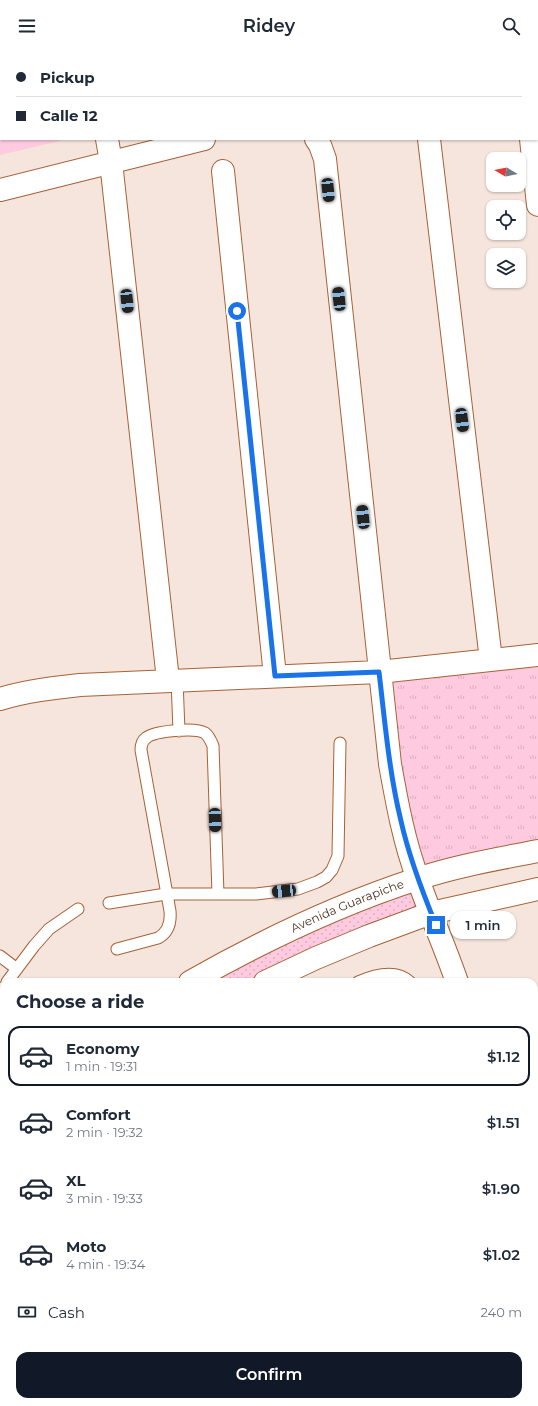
<!DOCTYPE html>
<meta charset="utf-8">
<style>
body{margin:0;font-family:Montserrat,sans-serif;background:#f6f6f7;color:#1f2937;height:100vh;display:flex;flex-direction:column;font-size:15px;white-space:nowrap}
*{box-sizing:border-box;margin:0}
p{font-size:13px;color:#747a83}
.icon{flex:none;width:22px;height:22px;fill:none;stroke:currentColor;stroke-width:2;stroke-linecap:round;stroke-linejoin:round}
.map{position:relative;flex:1;overflow:hidden}
.drawer{position:absolute;left:0px;top:926px;width:538px;height:428px;display:flex;flex-direction:column;background:#fff;border-radius:12px 12px 0 0;box-shadow:0 1px 3px #0004}
.drawer>*{flex:none}
.guide{position:absolute;left:0px;top:0px;width:538px;height:88px;box-shadow:0 1px 3px #0004;display:grid;align-content:center;height:88px;padding:0 16px;background:#fff}
.needle{width:26px;rotate:280deg}
.fabs{position:absolute;left:486px;top:100px;display:grid;gap:8px}
.fabs a{display:grid;place-items:center;width:40px;height:40px;border-radius:8px;background:#fff;box-shadow:0 1px 3px #0004;font-size:20px}
.end{position:absolute;width:18px;height:18px;margin:-9px;border:5px solid #1a73e8;background:#fff;box-shadow:0 0 0 2px #fff}
.from{border-radius:50%}
.bubble{position:absolute;height:28px;border-radius:12px;background:#fff;box-shadow:0 1px 3px #0004;font-size:13px;font-weight:600;line-height:28px;text-align:center}
.car{position:absolute;width:12px;height:24px;margin:-12px -6px;border-radius:5px;box-shadow:0 0 3px 1px #0007;background:linear-gradient(#222 24%,#8ab4d8 0 40%,#222 0 76%,#8ab4d8 0 86%,#222 0)}
.guide b{display:flex;align-items:center;gap:14px;height:38px;font-size:15px}
.guide b+b{border-top:1px solid #e0e1e3}
.guide i{width:10px;height:10px;background:#1f2937}
ul{padding:0;list-style:none}
li{display:flex;align-items:center;gap:12px;height:60px;margin:0 8px 6px;padding:0 8px;border:2px solid transparent;border-radius:12px}
li div{flex:1}
li b{display:block;font-size:15px}
li em{font-style:normal;font-weight:600}
li.current{border-color:#111827}
li>.icon{width:36px;height:36px;stroke-width:1.5}
h2{padding:0 16px;font-size:18px;line-height:48px}
.pay{display:flex;align-items:center;gap:10px;height:44px;padding:0 16px;font-size:15px}
.pay p{margin-inline-start:auto}
.button{display:flex;gap:8px;margin-top:auto;padding:8px 16px}
.button a{flex:1;height:46px;border-radius:12px;background:#111827;color:#fff;font-size:16px;font-weight:600;line-height:46px;text-align:center}
header{display:flex;justify-content:space-between;align-items:center;height:52px;padding:0 16px;background:#fff;font-size:18px;font-weight:600}
.map>svg:first-child{display:block}
.grass{fill:url(#grass-dots)}
.park{fill:url(#park-tufts)}
.pitch{fill:#fecae0}
.lines{fill:none;stroke-linecap:round;stroke-linejoin:round}
.lane-casing{stroke:#a66237;stroke-width:13}
.street-casing{stroke:#a66237;stroke-width:24}
.secondary-casing{stroke:#a66237;stroke-width:24}
.lane{stroke:#fff;stroke-width:11}
.street{stroke:#fff;stroke-width:22}
.secondary{stroke:#fff;stroke-width:22}
.route{stroke:#1a73e8;stroke-width:5}
.labels{text-anchor:middle;stroke-width:3.5;stroke-linejoin:round;paint-order:stroke}
.street-label{font-size:12px;fill:#503220;stroke:#f6f6f6}
</style>
<header><svg class="icon" aria-label="menu" viewBox="0 0 24 24"><path d="M4 6h16M4 12h16M4 18h16"/></svg>Ridey<svg class="icon" aria-label="search" viewBox="0 0 24 24"><circle cx="10" cy="10" r="6"/><path d="M15 15l6 6"/></svg></header>
<div class="map">
<svg width="538" height="1354" viewBox="0 0 538 1354">
<defs>
<pattern id="grass-dots" width="8" height="8" patternUnits="userSpaceOnUse"><rect width="8" height="8" fill="#fecae0"/><path d="M2 2h.1M6 6h.1" fill="none" stroke="#dcaec0" stroke-width="1.8" stroke-linecap="round"/></pattern>
<pattern id="park-tufts" width="24" height="20" patternUnits="userSpaceOnUse"><rect width="24" height="20" fill="#fecae0"/><path d="M3 7l-1-3M5 7V3M7 7l1-3M15 17l-1-3M17 17v-4M19 17l1-3" fill="none" stroke="#dcaec0"/></pattern>
</defs>
<rect width="100%" height="100%" fill="#f5e5dd"/>
<path class="grass" d="M417,827L431,861L265,930H190Z"/>
<path class="park" d="M538,603V799L417,827L379,620Z"/>
<path class="pitch" d="M0,8H1V87H60V89L0,103Z"/>
<g class="lines">
<defs>
<path id="lane" d="M177,628L179,679
M109,851L166,842H256L298,837L317,830L326,825L332,818L338,804L340,691
M117,897L158,886C169,880 171,870 170,859L141,698C141,693 142,689 146,686C154,679 195,675 205,681C209,684 211,689 213,694L218,842
M0,904L17,917
M7,930L34,894L49,877L78,857
M358,930C374,923 396,917 410,930
M0,940L4,935
M534,990H538
M0,998L4,1000
M534,1163H538
M345,1350L349,1354"/>
<path id="street" d="M89,0V1
M521,0V1
M106,1L111,0
M107,87L111,110L168,628
M316,87L320,93L325,107L390,712C397,751 404,790 418,827C430,862 445,895 457,930
M429,87L491,608
M531,87L538,153
M223,119L275,624
M0,138L204,87
M0,647C26,639 53,636 80,633L379,620L538,603
M0,1157L4,1162
M0,1231L4,1227
M73,1354L77,1350
M318,1354L322,1350"/>
<g id="secondary">
<path id="s1" d="M190,930C262,889 337,853 417,827C456,814 497,807 538,799"/>
<path d="M265,930L316,906L369,884L431,861L538,837"/>
<path d="M0,1077L4,1074"/>
<path d="M0,1125L4,1121"/>
</g>
</defs>
<use href="#lane" class="lane-casing"/>
<use href="#street" class="street-casing"/>
<use href="#secondary" class="secondary-casing"/>
<use href="#lane" class="lane"/>
<use href="#street" class="street"/>
<use href="#secondary" class="secondary"/>
</g>
<g class="lines">
<path class="route" d="M237,259L275,624L379,620C385,670 389,720 401,769C409,805 422,839 436,873"/>
</g>
<g class="labels">
<g class="street-label">
<text dy="4" stroke="none"><textPath href="#s1" startOffset="175">Avenida Guarapiche</textPath></text>
</g>
</g>
</svg>
<div class="fabs">
<a><svg class="needle" viewBox="-14 -14 28 28"><path d="M0-13l5 13h-10z" fill="#e53935"/><path d="M0 13l5-13h-10z" fill="#747a83"/></svg></a>
<a><svg class="icon" aria-label="locate" viewBox="0 0 24 24"><circle cx="12" cy="12" r="6"/><path d="M12 2v4M12 18v4M2 12h4M18 12h4"/></svg></a>
<a><svg class="icon" aria-label="layers" viewBox="0 0 24 24"><path d="M12 4l9 5-9 5-9-5zM3 14l9 5 9-5"/></svg></a>
</div>
<i class="end from" style="left:237px;top:259px"></i>
<i class="end" style="left:436px;top:873px"></i>
<div class="bubble" style="left:450px;top:859px;width:66px">1 min</div>
<i class="car" style="left:328px;top:138px;rotate:174deg"></i>
<i class="car" style="left:339px;top:247px;rotate:354deg"></i>
<i class="car" style="left:127px;top:249px;rotate:174deg"></i>
<i class="car" style="left:462px;top:368px;rotate:173deg"></i>
<i class="car" style="left:363px;top:465px;rotate:354deg"></i>
<i class="car" style="left:215px;top:768px;rotate:178deg"></i>
<i class="car" style="left:284px;top:839px;rotate:264deg"></i>
<div class="guide">
<b><i class="from"></i>Pickup</b>
<b><i></i>Calle 12</b>
</div>
<section class="drawer">
<h2>Choose a ride</h2>
<ul>
<li class="current"><svg class="icon" aria-label="car" viewBox="0 0 24 24"><path d="M5 17H2v-5l4-1 3-4h7l3 4 3 1v5h-3M9 17h6M6 11h13"/><circle cx="7" cy="17" r="2"/><circle cx="17" cy="17" r="2"/></svg><div><b>Economy</b><p>1 min · 19:31</p></div><em>$1.12</em></li>
<li><svg class="icon" aria-label="car" viewBox="0 0 24 24"><path d="M5 17H2v-5l4-1 3-4h7l3 4 3 1v5h-3M9 17h6M6 11h13"/><circle cx="7" cy="17" r="2"/><circle cx="17" cy="17" r="2"/></svg><div><b>Comfort</b><p>2 min · 19:32</p></div><em>$1.51</em></li>
<li><svg class="icon" aria-label="car" viewBox="0 0 24 24"><path d="M5 17H2v-5l4-1 3-4h7l3 4 3 1v5h-3M9 17h6M6 11h13"/><circle cx="7" cy="17" r="2"/><circle cx="17" cy="17" r="2"/></svg><div><b>XL</b><p>3 min · 19:33</p></div><em>$1.90</em></li>
<li><svg class="icon" aria-label="car" viewBox="0 0 24 24"><path d="M5 17H2v-5l4-1 3-4h7l3 4 3 1v5h-3M9 17h6M6 11h13"/><circle cx="7" cy="17" r="2"/><circle cx="17" cy="17" r="2"/></svg><div><b>Moto</b><p>4 min · 19:34</p></div><em>$1.02</em></li>
</ul>
<div class="pay"><svg class="icon" aria-label="cash" viewBox="0 0 24 24"><path d="M3 7h18v10H3z"/><circle cx="12" cy="12" r="2"/></svg>Cash<p>240 m</p></div>
<div class="button"><a>Confirm</a></div>
</section>
</div>
